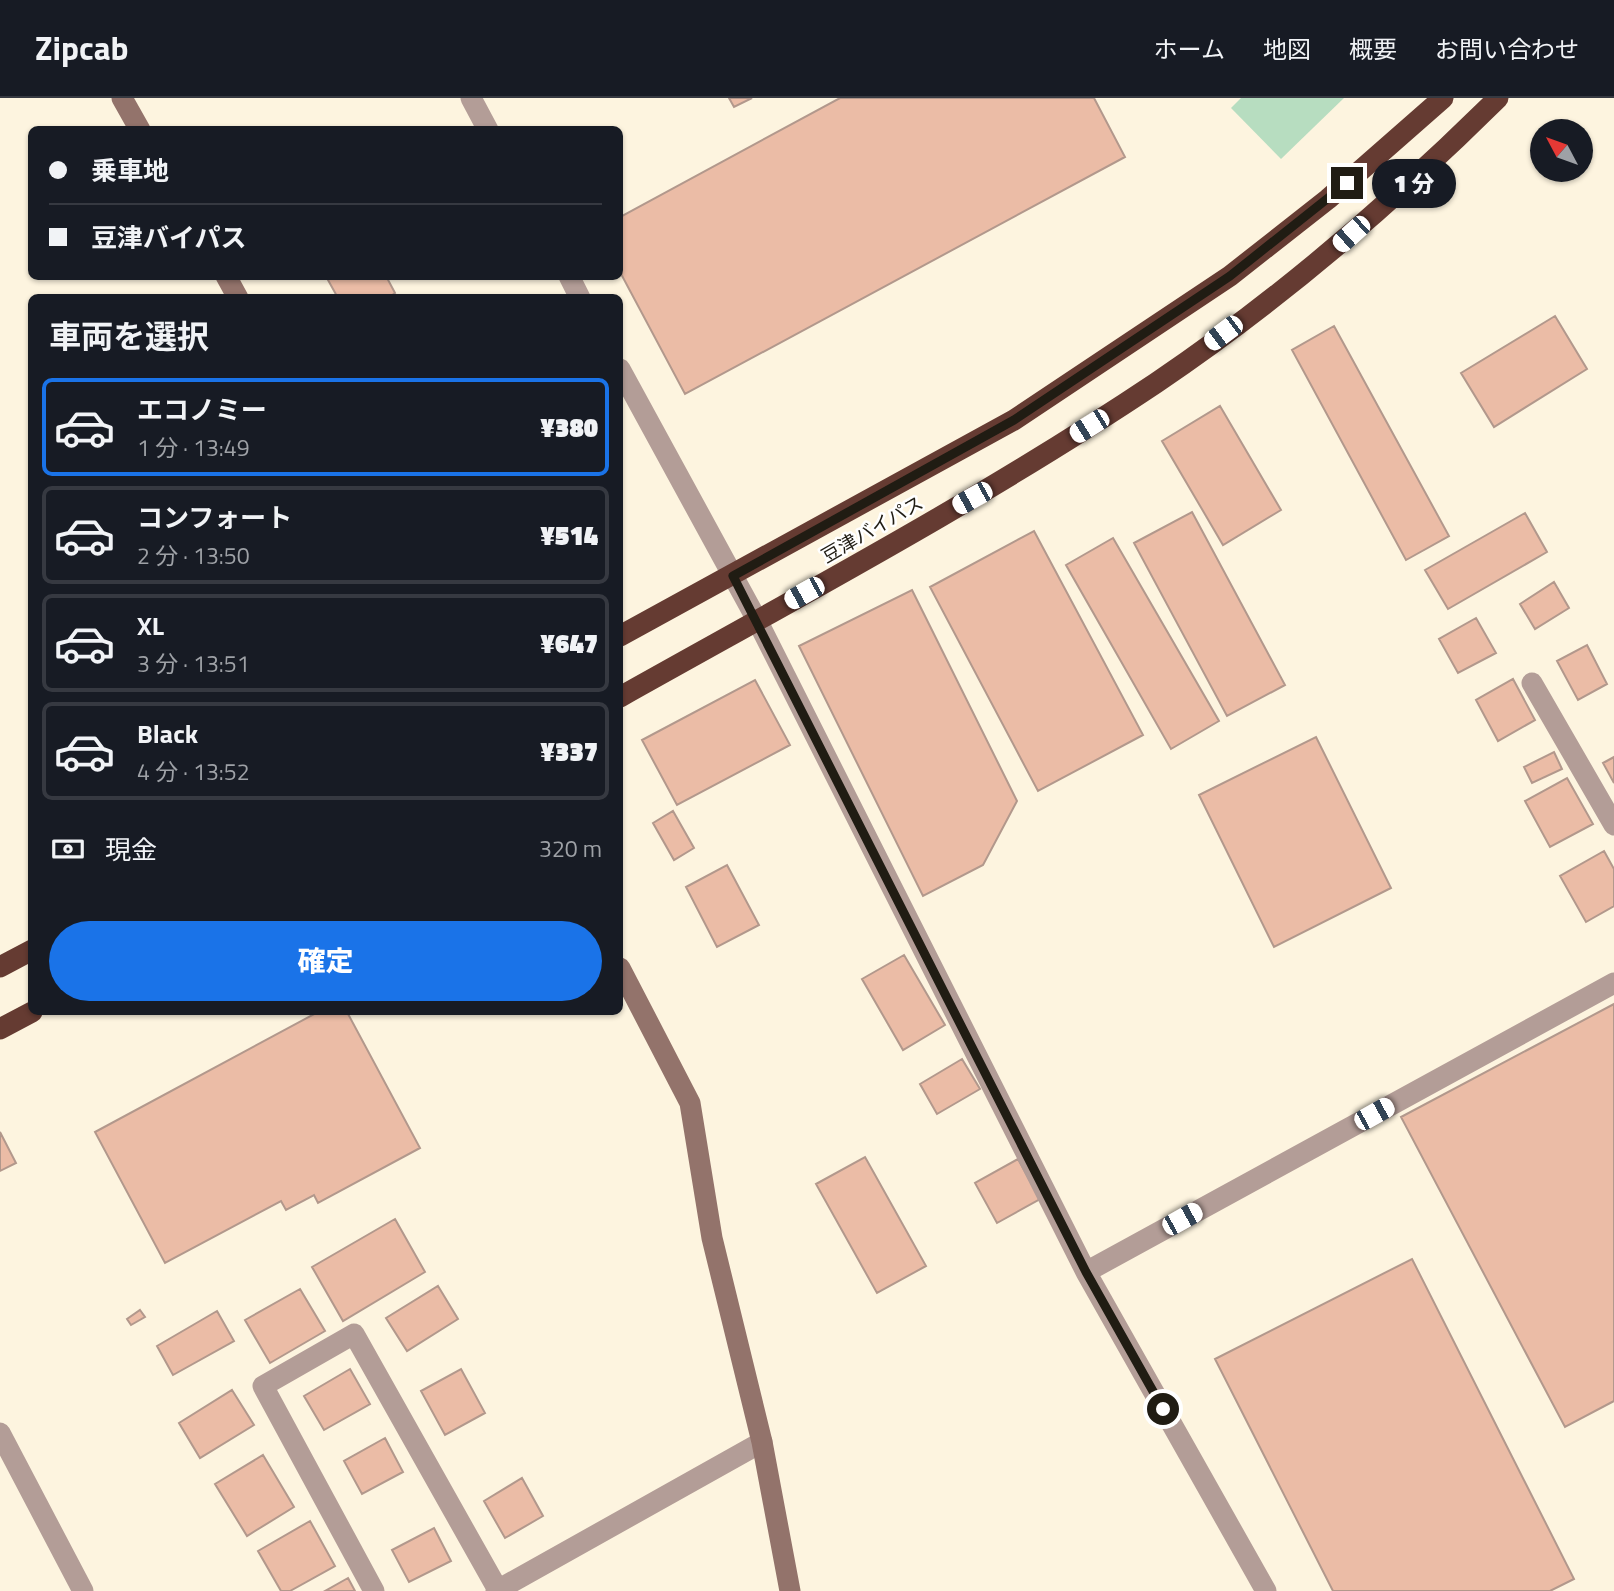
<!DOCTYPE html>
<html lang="ja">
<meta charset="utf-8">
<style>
body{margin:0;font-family:"Titillium Web","Noto Sans JP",sans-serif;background:#242831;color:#f1f3f6;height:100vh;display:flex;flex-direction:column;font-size:26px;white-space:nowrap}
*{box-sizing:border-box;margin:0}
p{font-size:23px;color:#9ea1a6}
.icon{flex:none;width:38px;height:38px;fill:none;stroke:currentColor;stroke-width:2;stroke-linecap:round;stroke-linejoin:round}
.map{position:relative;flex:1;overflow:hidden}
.details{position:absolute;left:28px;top:196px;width:595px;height:721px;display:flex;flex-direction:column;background:#171b24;border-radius:10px;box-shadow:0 2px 5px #0004}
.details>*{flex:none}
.hud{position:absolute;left:28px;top:28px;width:595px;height:154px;border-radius:10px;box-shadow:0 2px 5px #0004;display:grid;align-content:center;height:154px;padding:0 21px;background:#171b24}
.needle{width:46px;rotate:311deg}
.buttons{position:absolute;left:1530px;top:21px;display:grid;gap:14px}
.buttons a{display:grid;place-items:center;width:63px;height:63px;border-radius:50%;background:#171b24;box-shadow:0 2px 5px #0004;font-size:35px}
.end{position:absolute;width:32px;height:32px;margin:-16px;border:9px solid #201c13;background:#fff;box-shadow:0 0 0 4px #fff}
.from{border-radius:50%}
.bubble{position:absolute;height:49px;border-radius:24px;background:#171b24;box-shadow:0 2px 5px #0004;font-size:23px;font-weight:800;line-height:49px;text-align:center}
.car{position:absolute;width:21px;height:42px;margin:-21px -10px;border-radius:9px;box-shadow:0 0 5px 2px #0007;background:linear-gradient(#fff 24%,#345 0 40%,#fff 0 76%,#345 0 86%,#fff 0)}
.hud b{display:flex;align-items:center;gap:24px;height:66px;font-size:26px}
.hud b+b{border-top:2px solid #363941}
.hud i{width:18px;height:18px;background:#f1f3f6}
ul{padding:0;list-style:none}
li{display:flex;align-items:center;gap:21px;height:98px;margin:0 14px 10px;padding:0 7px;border:4px solid #363941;border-radius:10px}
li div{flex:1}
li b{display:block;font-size:26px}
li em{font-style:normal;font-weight:800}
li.active{border-color:#1a73e8}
li>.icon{width:63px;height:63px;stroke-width:1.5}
h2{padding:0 21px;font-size:32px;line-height:84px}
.pay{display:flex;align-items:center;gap:18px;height:77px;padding:0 21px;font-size:26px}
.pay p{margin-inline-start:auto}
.action{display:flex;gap:14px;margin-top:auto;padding:14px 21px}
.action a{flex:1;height:80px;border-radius:42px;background:#1a73e8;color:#fff;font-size:28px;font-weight:800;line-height:80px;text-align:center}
header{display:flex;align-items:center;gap:42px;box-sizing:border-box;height:98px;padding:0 35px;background:#171b24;border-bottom:2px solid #363941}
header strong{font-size:33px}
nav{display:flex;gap:38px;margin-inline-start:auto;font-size:24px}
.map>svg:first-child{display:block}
.green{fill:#b7ddc0}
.building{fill:#ebbca6;stroke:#b2988c;stroke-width:2}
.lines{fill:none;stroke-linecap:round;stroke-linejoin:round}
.street{stroke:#b39d97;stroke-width:21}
.secondary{stroke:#93736b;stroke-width:21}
.highway{stroke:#653b32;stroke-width:21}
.route{stroke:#201c13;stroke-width:9}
.labels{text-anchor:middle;stroke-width:5;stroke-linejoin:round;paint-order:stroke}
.street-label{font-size:19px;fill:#201c13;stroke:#fff}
</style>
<header>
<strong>Zipcab</strong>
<nav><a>ホーム</a><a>地図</a><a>概要</a><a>お問い合わせ</a></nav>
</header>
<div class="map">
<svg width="1614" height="1493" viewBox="0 0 1614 1493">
<rect width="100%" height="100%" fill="#fdf4df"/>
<path class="green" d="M1241,0H1344L1281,61L1231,10Z"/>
<path class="building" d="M729,0H752L734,9Z
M840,0H1094L1125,59L685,296L620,174V119Z
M333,178H386L395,195L388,200H338L328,182Z
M1555,218L1587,271L1494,329L1461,275Z
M1334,228L1449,438L1406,462L1292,252Z
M1220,308L1281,412L1223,447L1162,343Z
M1192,414L1285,587L1227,618L1134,445Z
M1525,415L1547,454L1448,511L1425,472Z
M1034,433L1143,637L1038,693L930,489Z
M1113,440L1219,623L1171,651L1066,467Z
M1554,484L1569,510L1535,531L1520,506Z
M912,492L1017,703L983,767L923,798L799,548Z
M1476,520L1496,555L1458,575L1439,541Z
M1587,547L1607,586L1578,602L1557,563Z
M1513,581L1535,622L1498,643L1476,602Z
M755,582L790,647L677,707L642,642Z
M1316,639L1391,790L1274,849L1199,697Z
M1554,654L1562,671L1532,685L1524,669Z
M1614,659V685L1603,665Z
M1567,680L1593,726L1550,749L1525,703Z
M673,713L694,750L674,762L653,725Z
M1604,753L1614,771V808L1586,824L1560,778Z
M727,767L759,827L717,849L686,789Z
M904,857L945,927L903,952L862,881Z
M1614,906V1303L1565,1329L1401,1019Z
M318,914H347L420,1050L318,1105L314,1097L286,1112L281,1103L165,1165L95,1034Z
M962,961L980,991L937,1016L920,986Z
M0,1034L16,1065L0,1073Z
M865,1059L926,1168L877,1195L816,1086Z
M1018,1061L1040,1101L997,1125L975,1085Z
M395,1121L425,1174L343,1223L312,1169Z
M1412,1161L1574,1481L1550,1493H1333L1215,1261Z
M438,1188L458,1221L407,1253L386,1220Z
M300,1191L325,1233L270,1265L245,1222Z
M140,1212L145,1219L131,1227L127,1221Z
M217,1213L234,1243L173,1277L157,1248Z
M350,1271L370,1306L324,1332L304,1298Z
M461,1271L485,1315L445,1337L421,1293Z
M232,1292L254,1327L200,1360L179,1325Z
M385,1340L403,1374L362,1396L344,1363Z
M263,1357L294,1409L247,1438L215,1386Z
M522,1380L543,1418L505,1440L484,1403Z
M310,1423L335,1468L290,1493H281L258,1453Z
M434,1430L451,1463L409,1484L392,1452Z
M348,1480L355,1493H325Z"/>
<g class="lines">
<path class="street" d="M471,0L488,32
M569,178L580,200
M620,271L757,522L1086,1174L1266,1493
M1532,585L1614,727
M1086,1174L1614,885
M0,1335L83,1493
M374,1493L263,1288L354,1236L498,1492
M496,1493L762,1344"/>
<path class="secondary" d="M122,0L140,32
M226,178L238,200
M620,870L690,1005L712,1140L762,1344L790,1493"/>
<path class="highway" d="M620,538L1014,322L1230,178L1328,101L1443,0
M620,599C800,498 984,400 1156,285C1279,202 1393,104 1498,0
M0,869L32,852
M0,931L32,914"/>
</g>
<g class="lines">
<path class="route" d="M1163,1311L1086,1174L733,478L1014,322L1230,178L1347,85"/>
</g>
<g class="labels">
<g class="street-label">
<text transform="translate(872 431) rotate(-30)" y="7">豆津バイパス</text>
</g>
</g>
</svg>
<div class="buttons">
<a><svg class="needle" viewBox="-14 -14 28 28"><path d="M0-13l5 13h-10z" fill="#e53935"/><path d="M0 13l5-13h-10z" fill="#9ea1a6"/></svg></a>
</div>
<i class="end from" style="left:1163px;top:1311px"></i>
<i class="end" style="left:1347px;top:85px"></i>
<div class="bubble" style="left:1372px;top:61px;width:84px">1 分</div>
<i class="car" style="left:1351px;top:136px;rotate:228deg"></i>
<i class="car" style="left:1223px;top:235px;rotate:233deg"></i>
<i class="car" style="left:1089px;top:328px;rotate:238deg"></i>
<i class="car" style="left:972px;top:400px;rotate:241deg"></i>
<i class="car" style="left:804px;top:495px;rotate:241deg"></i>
<i class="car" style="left:1374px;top:1016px;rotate:61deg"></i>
<i class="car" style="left:1182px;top:1121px;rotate:61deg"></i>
<div class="hud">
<b><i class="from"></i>乗車地</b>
<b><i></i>豆津バイパス</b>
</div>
<section class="details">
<h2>車両を選択</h2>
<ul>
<li class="active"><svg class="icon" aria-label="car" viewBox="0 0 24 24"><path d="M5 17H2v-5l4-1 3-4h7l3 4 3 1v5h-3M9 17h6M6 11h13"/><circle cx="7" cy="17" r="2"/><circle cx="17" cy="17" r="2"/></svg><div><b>エコノミー</b><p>1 分 · 13:49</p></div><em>¥380</em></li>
<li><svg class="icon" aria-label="car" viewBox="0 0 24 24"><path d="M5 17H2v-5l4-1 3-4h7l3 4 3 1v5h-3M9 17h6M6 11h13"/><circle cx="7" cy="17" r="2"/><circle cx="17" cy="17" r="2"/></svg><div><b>コンフォート</b><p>2 分 · 13:50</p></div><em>¥514</em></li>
<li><svg class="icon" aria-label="car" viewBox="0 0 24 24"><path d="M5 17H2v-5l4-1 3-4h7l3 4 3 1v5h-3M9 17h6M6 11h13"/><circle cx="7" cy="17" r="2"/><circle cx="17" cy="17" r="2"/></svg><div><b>XL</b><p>3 分 · 13:51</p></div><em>¥647</em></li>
<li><svg class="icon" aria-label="car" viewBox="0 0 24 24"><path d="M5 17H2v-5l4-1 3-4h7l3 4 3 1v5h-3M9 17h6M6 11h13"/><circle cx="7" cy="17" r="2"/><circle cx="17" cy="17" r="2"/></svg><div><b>Black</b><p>4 分 · 13:52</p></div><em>¥337</em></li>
</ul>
<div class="pay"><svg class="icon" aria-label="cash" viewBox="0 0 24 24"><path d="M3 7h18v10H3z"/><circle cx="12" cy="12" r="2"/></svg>現金<p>320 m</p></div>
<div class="action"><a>確定</a></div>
</section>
</div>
